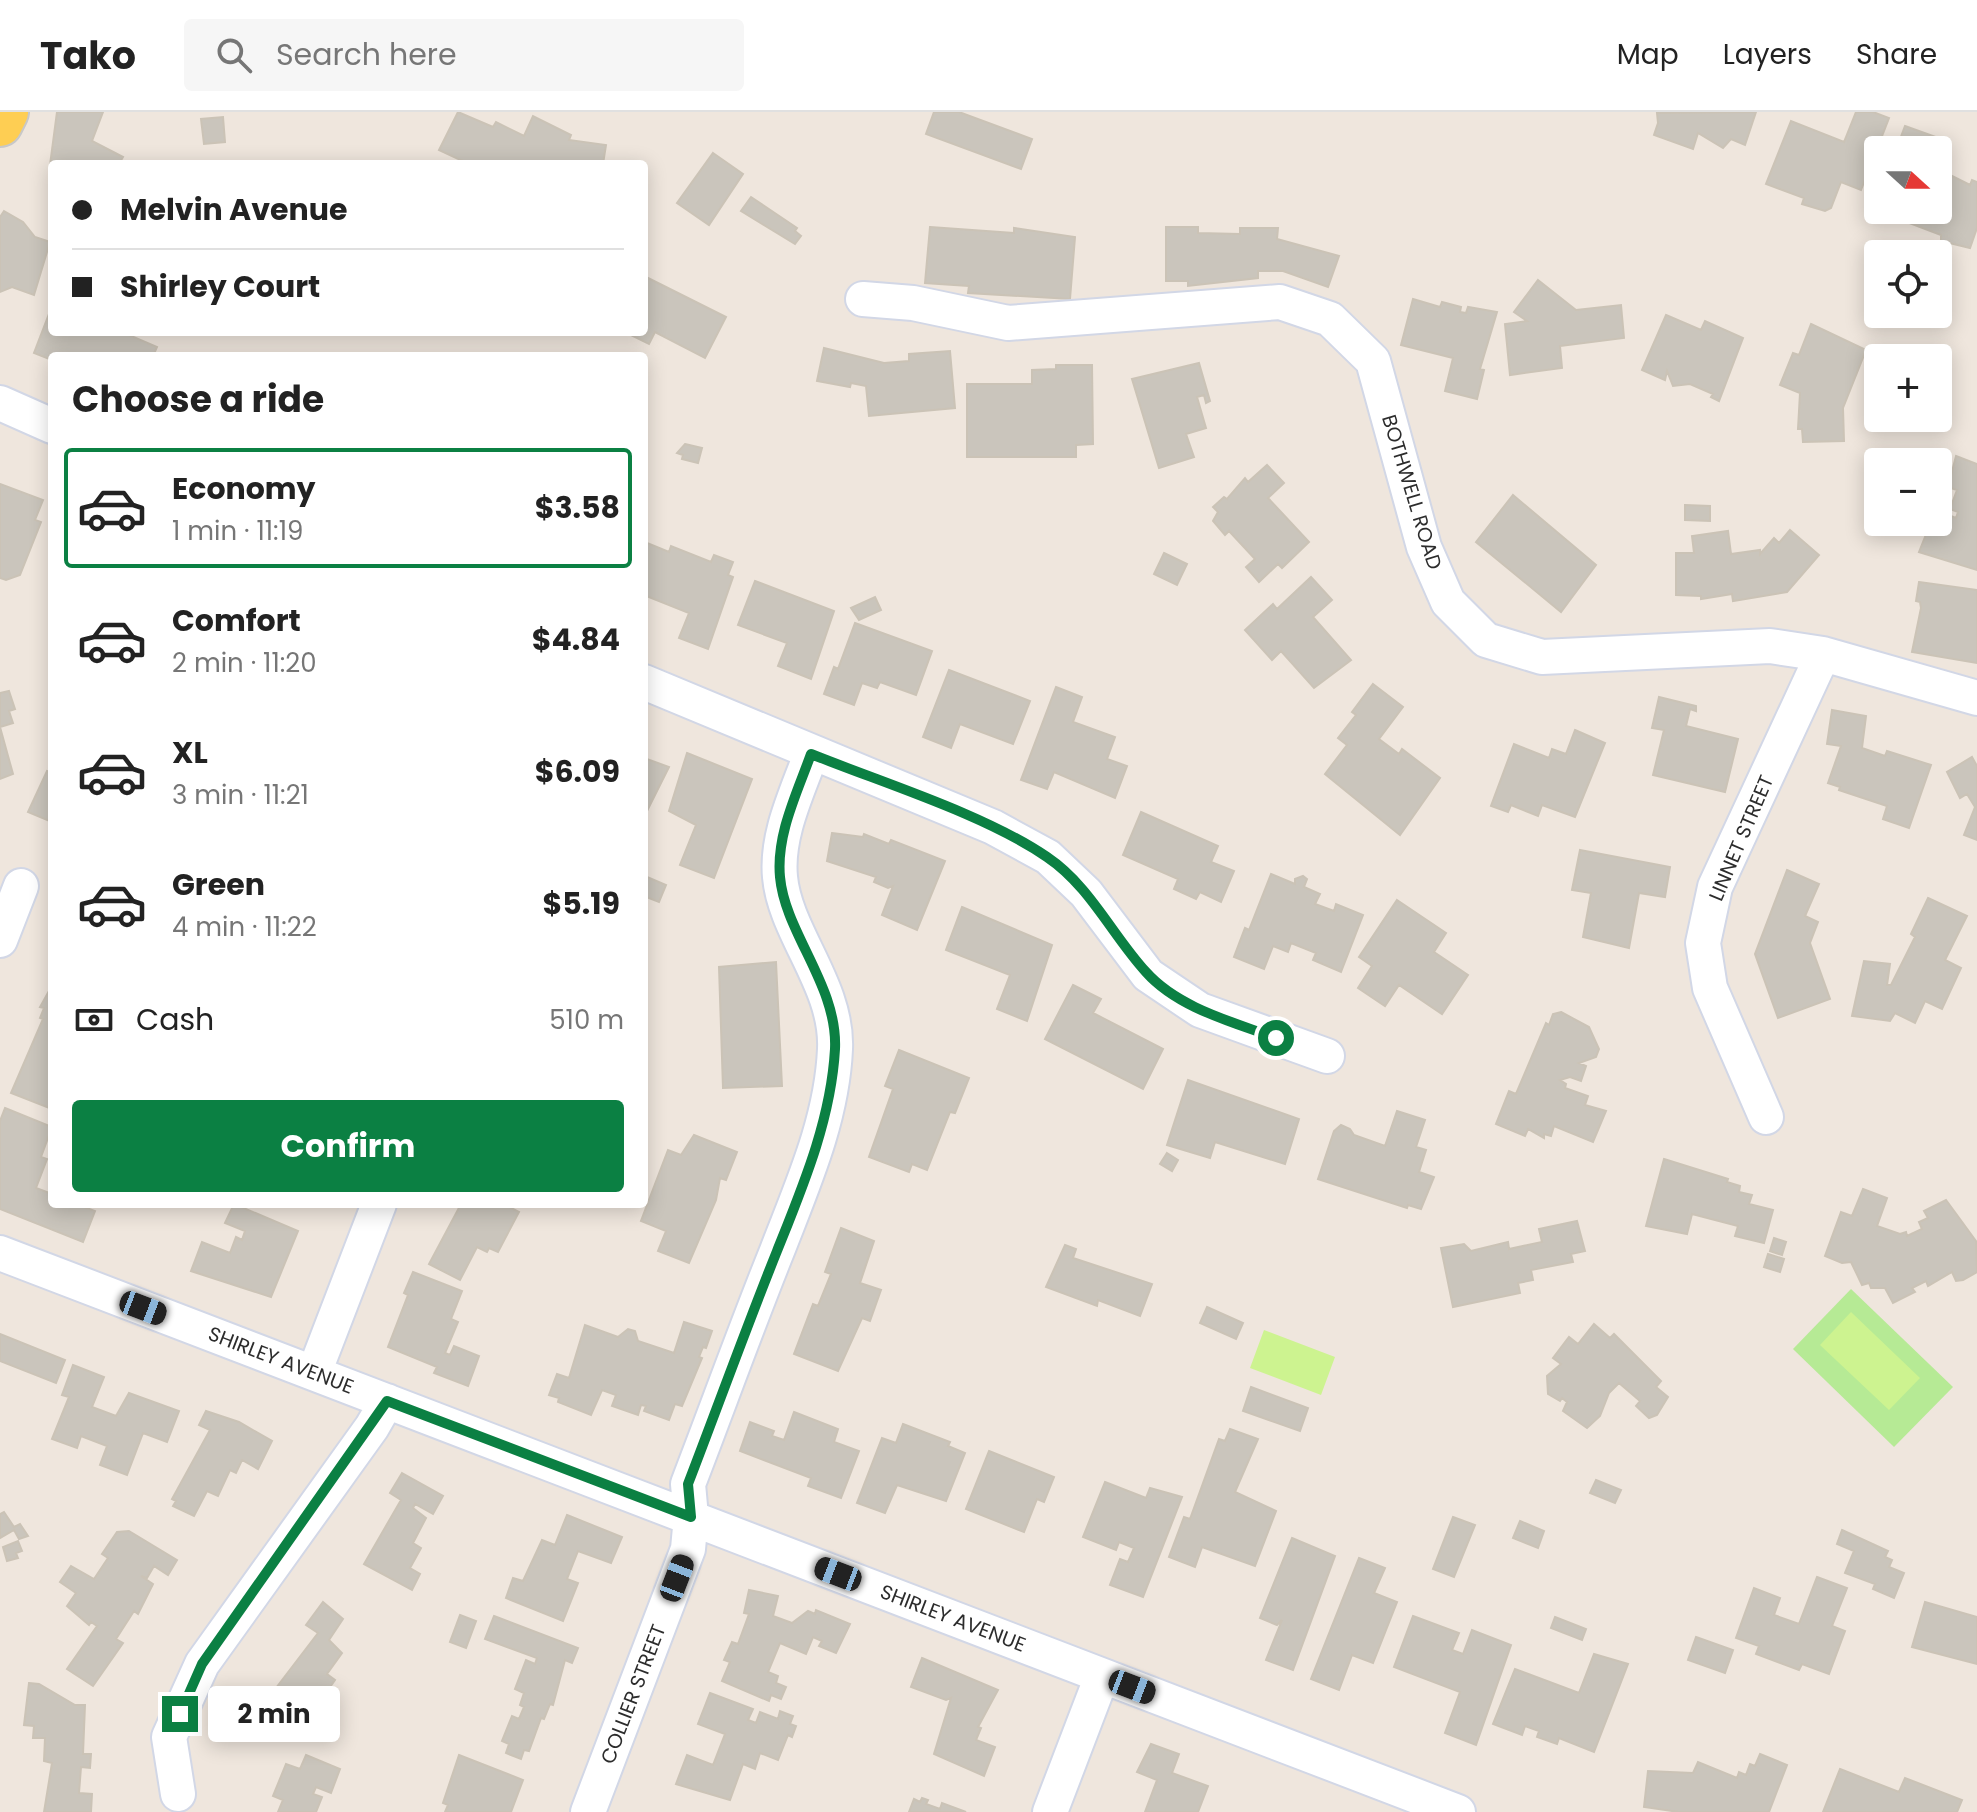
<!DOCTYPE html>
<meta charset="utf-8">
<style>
body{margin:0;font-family:Poppins,sans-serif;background:#f6f6f6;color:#222;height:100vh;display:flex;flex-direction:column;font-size:30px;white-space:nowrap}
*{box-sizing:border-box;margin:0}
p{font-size:26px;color:#767676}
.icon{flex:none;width:44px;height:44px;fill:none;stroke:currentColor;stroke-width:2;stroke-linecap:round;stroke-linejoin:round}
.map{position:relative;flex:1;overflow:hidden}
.panel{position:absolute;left:48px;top:240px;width:600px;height:856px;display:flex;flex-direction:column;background:#fff;border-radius:8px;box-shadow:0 4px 20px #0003}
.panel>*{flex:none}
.hud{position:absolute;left:48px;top:48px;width:600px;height:176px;border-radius:8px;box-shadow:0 4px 20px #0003;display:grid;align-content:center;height:176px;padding:0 24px;background:#fff}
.needle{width:52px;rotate:111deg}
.fabs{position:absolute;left:1864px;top:24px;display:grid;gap:16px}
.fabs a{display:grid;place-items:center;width:88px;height:88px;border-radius:8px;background:#fff;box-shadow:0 4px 20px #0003;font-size:40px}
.end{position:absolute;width:36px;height:36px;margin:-18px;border:10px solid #0b8043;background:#fff;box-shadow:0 0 0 4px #fff}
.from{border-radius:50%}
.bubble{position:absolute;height:56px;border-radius:8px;background:#fff;box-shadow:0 4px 20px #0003;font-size:26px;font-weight:700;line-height:56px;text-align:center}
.car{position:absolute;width:24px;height:48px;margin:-24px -12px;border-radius:10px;box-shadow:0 0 6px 2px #0007;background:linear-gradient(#222 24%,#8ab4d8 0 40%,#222 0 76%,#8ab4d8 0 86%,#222 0)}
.hud b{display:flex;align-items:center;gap:28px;height:76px;font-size:30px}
.hud b+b{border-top:2px solid #e0e0e0}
.hud i{width:20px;height:20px;background:#222}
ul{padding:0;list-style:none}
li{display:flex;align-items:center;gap:24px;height:120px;margin:0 16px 12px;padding:0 8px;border:4px solid transparent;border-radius:8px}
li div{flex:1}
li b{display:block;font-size:30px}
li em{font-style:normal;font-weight:700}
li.current{border-color:#0b8043}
li>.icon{width:72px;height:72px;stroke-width:1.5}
h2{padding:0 24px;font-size:36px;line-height:96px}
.pay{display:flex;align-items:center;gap:20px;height:88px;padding:0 24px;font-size:30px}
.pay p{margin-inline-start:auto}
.action{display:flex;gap:16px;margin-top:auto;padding:16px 24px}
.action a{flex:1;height:92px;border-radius:8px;background:#0b8043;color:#fff;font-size:32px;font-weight:700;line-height:92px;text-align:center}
header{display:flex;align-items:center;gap:48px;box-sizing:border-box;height:112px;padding:0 40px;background:#fff;border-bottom:2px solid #e0e0e0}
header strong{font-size:38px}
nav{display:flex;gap:44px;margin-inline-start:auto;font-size:28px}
.search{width:560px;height:72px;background:#f6f6f6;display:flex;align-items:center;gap:20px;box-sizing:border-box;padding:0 28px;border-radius:8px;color:#767676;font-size:30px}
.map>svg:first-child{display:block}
.green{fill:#b6ea95}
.pitch{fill:#cdf390}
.building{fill:#cac5bc;stroke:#cbc3b6;stroke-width:2}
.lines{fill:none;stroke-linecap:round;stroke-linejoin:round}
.minor-casing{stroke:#d2d7e6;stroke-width:38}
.major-casing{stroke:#c8c8c8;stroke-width:48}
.minor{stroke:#fff;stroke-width:34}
.major{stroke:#fece53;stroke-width:44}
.route{stroke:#0b8043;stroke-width:10}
.labels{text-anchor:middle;stroke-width:7;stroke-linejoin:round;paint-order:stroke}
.street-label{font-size:20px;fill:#2c2c2c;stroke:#fff}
</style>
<header>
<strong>Tako</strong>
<div class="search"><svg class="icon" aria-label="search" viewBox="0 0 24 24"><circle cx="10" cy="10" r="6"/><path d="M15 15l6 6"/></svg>Search here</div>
<nav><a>Map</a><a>Layers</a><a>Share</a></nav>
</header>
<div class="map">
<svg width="1977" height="1700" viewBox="0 0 1977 1700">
<rect width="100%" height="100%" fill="#efe6dd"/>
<path class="green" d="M1851,1177L1953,1275L1894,1335L1793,1237Z"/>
<path class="pitch" d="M1851,1200L1920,1266L1889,1298L1820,1233Z
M1264,1218L1335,1245L1321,1283L1250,1256Z"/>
<path class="building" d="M57,0H103L92,29L123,45L119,52L50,53Z
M458,0L493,15L496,10L524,24L533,4L571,23L569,28L606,33L603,52H469L439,38Z
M934,0H959L1032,27L1021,57L926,22Z
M1756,0L1745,33L1731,27L1723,36L1698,21L1693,37L1654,23L1658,11L1657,1Z
M1856,0H1873L1889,6L1861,78L1841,70L1831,96L1825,99L1802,92L1804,86L1766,72L1791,9L1844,30Z
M223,5L225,30L204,32L201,7Z
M1905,14L1936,25L1931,38H1896Z
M713,41L743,62L709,113L677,91Z
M1950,63L1970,73L1972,68L1977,70V116L1970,136L1941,129V123L1878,99L1938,98V64L1945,66Z
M751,85L797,116L795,119L801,124L795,132L741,99Z
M4,99L23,110L35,125L50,130L34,183L12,175L0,180V105Z
M930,115L1014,121V116L1075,125L1070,187L968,181L969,174L925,171Z
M1166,115H1198V121L1240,122V116H1278L1277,127L1339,144L1328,175L1283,159H1258V166L1188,174V169H1166Z
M644,164L726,205L705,246L655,220L649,232L625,220H644Z
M1538,168L1576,198L1621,193L1624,226L1560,234L1562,256L1510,263L1505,212L1527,209L1514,200Z
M1413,187L1440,195L1442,190L1461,195L1460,200L1466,201L1468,195L1497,200L1480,257L1484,258L1477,287L1445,279L1453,246L1401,233Z
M52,194V220H122L157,235L153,244H52V248L34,241Z
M1666,203L1701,218L1705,209L1743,226L1719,289L1711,285L1713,282L1690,272L1673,274L1667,259L1665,268L1642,258Z
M1811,212L1866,238L1843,296L1844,329L1803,330L1802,317H1798L1800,281L1780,273L1793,241L1799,243Z
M824,236L884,251L909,249V242L950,239L955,296L869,304L866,274L851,271L850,275L817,269Z
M1199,251L1210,289L1206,291L1204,283L1197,285L1206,316L1186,322L1194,345L1159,356L1132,267Z
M1056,253H1092L1093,332L1076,333V345H967V272H1032V258L1056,257Z
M685,332L702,336L698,351L682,347L683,343L677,341Z
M1956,344L1977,352V458L1919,440L1931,410H1938V399L1956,406L1958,400L1950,397L1957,378L1948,375Z
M1267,353L1284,371L1268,386L1309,430L1282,456L1278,452L1259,470L1246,455L1255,447L1229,419L1225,423L1213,409L1218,400L1213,395L1224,385L1227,387L1245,366L1248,370Z
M0,372L43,388L35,408L41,410L20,463L6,468L0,466Z
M1513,383L1596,453L1561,500L1476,430Z
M1685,393L1710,394V409L1685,408Z
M1790,418L1819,443L1787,480L1733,489L1732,482L1701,487V484L1676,483V441H1694L1692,424L1728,419L1731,442L1760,438V442L1774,426L1779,431Z
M647,431L669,440L671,434L711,450L714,443L733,450L728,463L733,465L708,537L679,526L689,501L644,483Z
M1164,441L1187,452L1177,473L1154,462Z
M1311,465L1332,488L1313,505L1351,548L1314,576L1281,539L1272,548L1245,518L1273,492L1277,497Z
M755,469L834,499L811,567L778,554L787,531L738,513Z
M1919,470L1977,478V551L1912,540L1921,496L1920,490L1916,489Z
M875,485L881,498L859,508L851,496Z
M855,511L932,539L916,583L880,570L877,576L862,571L854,593L824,582L834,555L838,557Z
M949,558L1030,589L1013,632L960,612L951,636L923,625Z
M1373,572L1403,595L1379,627L1399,642L1402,637L1440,666L1400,723L1325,662L1347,633L1338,626L1356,603L1352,600Z
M1056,575L1082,585L1073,610L1115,625L1107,647L1127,654L1115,686L1054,660L1047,677L1021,668Z
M9,579L15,597L9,599L13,611L0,615L13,662L0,667V581Z
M1659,585L1696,594V599L1690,597L1686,614L1738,627L1725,680L1653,663L1664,618L1652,616Z
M1832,598L1866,604L1862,636L1885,644L1887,639L1931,653L1909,716L1883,707L1887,694L1839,678L1840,675L1828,671L1841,634L1827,632Z
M1575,618L1605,631L1575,705L1542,693L1538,704L1511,693L1508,700L1491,694L1514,632L1549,646L1552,637L1566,642Z
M687,641L752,667L714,766L680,753L696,713L669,699Z
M1972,645L1977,654V728L1964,723L1975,695L1967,682L1960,686L1947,660Z
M644,646L669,655L644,705Z
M47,659L52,661V710L28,700Z
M1141,700L1218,734L1211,750L1234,759L1221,790L1200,780L1196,787L1174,777L1178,767L1123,743Z
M832,721L863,725L864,722L889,732L891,728L945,749L917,818L882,803L893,774L888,776L874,770L876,765L827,749Z
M1580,738L1670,755L1665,785L1639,781L1629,836L1583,825L1591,781L1572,778Z
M1787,758L1819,772L1805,804L1818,810L1810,831L1830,887L1778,906L1755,842Z
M1271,762L1295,772V767L1303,764L1307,767L1304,775L1320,782L1315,792L1334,799L1336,792L1363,803L1341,860L1313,848L1316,841L1291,831L1288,840L1273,834L1264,857L1234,845L1245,816L1249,818Z
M647,765L666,773L659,790L644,784Z
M1928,786L1967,804L1945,848L1961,856L1942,897L1925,889L1915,911L1895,901L1890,909L1852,904L1864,849L1890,852L1887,873H1891L1915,825L1911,822Z
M1397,788L1446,821L1434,840L1468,863L1442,902L1399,873L1385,894L1358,876L1372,854L1359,845Z
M962,795L1052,833L1027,909L997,897L1010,863L946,838Z
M776,850L782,974L723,976L719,855Z
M1073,873L1101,887L1093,901L1163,937L1143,977L1045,927Z
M49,879L52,881V997L11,981L43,907L40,906L44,896L40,895Z
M1561,900L1589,915L1599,937L1596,945L1579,951L1586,954L1581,969L1570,965L1560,968L1566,972L1565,976L1588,984L1585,993L1606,999L1593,1030L1554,1014L1551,1024L1544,1022V1026L1528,1017L1525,1024L1496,1012L1509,979L1516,982L1546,911L1549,913L1553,902Z
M899,938L969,966L955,1001L950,1000L927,1058L912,1052L909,1060L869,1045L893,977L885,974Z
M1188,968L1299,1007L1285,1052L1215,1030L1210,1046L1167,1033Z
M5,996L52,1015L41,1045L47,1047L36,1076L52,1082V1092H76L95,1099L83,1130L0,1097V1009Z
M1397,999L1425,1008L1416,1035L1426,1038L1419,1060L1434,1065L1421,1097L1408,1093L1407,1096L1318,1067L1334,1019L1341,1013L1350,1017L1354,1023L1385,1034Z
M694,1023L737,1040L726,1068L720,1066L716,1088L689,1151L658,1139L666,1119L641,1109L668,1038L681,1043Z
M1167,1041L1178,1048L1172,1059L1160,1052Z
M1664,1047L1728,1067L1727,1070L1740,1074L1739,1080L1752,1083L1749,1092L1773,1098L1764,1131L1735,1124L1738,1114L1692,1102L1687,1122L1646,1114Z
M1863,1077L1887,1086L1877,1114L1900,1122L1906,1120L1907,1124L1922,1117L1919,1110L1928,1106L1924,1099L1946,1088L1976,1129L1977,1160L1963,1168L1956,1169L1952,1160L1928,1174L1926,1169L1912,1176L1915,1180L1893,1191L1885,1176H1871L1869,1171L1862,1173L1851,1150L1842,1151L1825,1144L1841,1100L1852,1104Z
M234,1092L298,1119L271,1185L191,1159L202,1130L230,1141L236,1125L242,1128L245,1119L225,1111Z
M461,1092H511L509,1095L519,1100L498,1140L489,1136L487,1140L477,1135L460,1168L429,1152Z
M1577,1109L1585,1139L1571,1142L1573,1150L1531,1158L1533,1168L1518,1171L1520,1181L1453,1195L1441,1136L1464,1132L1471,1139L1508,1130L1509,1137L1542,1130L1539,1117Z
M841,1116L874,1129L860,1171L881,1178L870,1209L862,1206L838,1259L794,1242L813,1192L818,1194L831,1162L825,1160Z
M1774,1126L1786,1130L1782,1143L1770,1139Z
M1065,1133L1076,1137L1073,1146L1152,1172L1140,1204L1098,1188L1097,1194L1046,1175Z
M1768,1142L1784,1147L1780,1160L1764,1155Z
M413,1160L462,1179L451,1207L458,1210L445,1241L450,1243L454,1234L479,1244L468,1274L434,1261L437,1255L388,1235L408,1183L404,1181Z
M1207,1195L1243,1211L1236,1227L1200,1211Z
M684,1210L712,1219L706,1236L703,1235L699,1245L702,1246L682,1294L675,1292L669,1308L644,1299L646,1294L641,1293L638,1303L612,1294L616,1283L602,1278L591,1303L558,1290L559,1286L549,1283L557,1262L569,1266L585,1213L618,1225L628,1217L635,1219L638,1229L674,1241Z
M1594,1212L1610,1226L1614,1222L1661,1269L1656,1275L1668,1285L1657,1303L1649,1306L1636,1294L1640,1289L1619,1271L1609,1281L1600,1304L1587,1316L1563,1299L1567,1290L1562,1286L1560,1289L1548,1282L1547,1264L1561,1252L1553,1246L1569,1225L1578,1232Z
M0,1222L65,1248L56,1271L0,1249Z
M73,1253L104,1265L92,1295L116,1304L129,1281L179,1299L167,1330L143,1321L127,1363L100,1353L107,1334L81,1324L77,1336L52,1327L69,1285L62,1283Z
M1251,1275L1308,1296L1300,1319L1243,1299Z
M206,1299L239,1310L272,1329L258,1357L242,1348L236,1361L230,1358L218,1384L207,1379L194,1404L173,1394L176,1389L172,1387L210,1318L199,1313Z
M794,1300L838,1317L834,1330L859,1339L841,1386L808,1374L811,1366L740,1339L750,1310L774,1319L772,1324L784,1328Z
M903,1312L950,1330L948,1334L965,1341L946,1389L897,1373L885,1401L857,1391L882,1326L896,1331Z
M1230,1317L1258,1327L1235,1380L1276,1399L1255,1454L1202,1435L1195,1455L1169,1445L1184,1405L1190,1407L1219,1327L1225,1329Z
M989,1339L1054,1365L1044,1390L1037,1387L1024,1420L966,1397Z
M402,1361L443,1384L433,1402L415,1392L413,1396L426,1406L413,1431L421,1436L410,1456L420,1462L412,1478L364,1452L401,1388L390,1381Z
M1596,1368L1621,1378L1615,1391L1590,1381Z
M1105,1370L1146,1386L1150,1376L1182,1385L1143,1485L1110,1473L1120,1447L1128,1450L1134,1436L1119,1430L1116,1438L1083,1425Z
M4,1400L14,1415L20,1412L28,1424L19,1427L14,1418L0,1426V1402Z
M567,1403L622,1425L611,1451L578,1439L567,1467L578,1471L563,1509L506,1486L513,1466L523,1469L542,1428L555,1433Z
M1453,1405L1475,1413L1454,1465L1433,1457Z
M1520,1409L1544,1419L1538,1436L1513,1426Z
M1842,1418L1888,1439L1885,1445L1892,1448L1889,1455L1904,1461L1894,1486L1873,1477L1875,1472L1845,1461L1854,1439L1837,1432Z
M129,1419L177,1448L168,1463L154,1454L147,1466L141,1464L153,1472L138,1502L134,1499L116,1527L123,1531L93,1574L67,1557L97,1514L91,1510L89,1513L67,1494L76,1481L60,1470L71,1454L94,1467L108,1446L102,1442L117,1420Z
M1292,1426L1335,1444L1293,1558L1266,1548L1282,1508L1277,1513L1260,1506Z
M18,1429L22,1439L16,1441L18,1446L7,1449L3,1435Z
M1359,1446L1385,1456L1374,1481L1397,1490L1373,1551L1352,1543L1339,1578L1311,1567Z
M1817,1465L1847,1476L1832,1514L1845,1519L1829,1562L1802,1552L1799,1558L1756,1542L1759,1534L1736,1526L1754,1476L1780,1486L1774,1503L1799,1512Z
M749,1478L778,1484L773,1504L792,1511L808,1499L815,1502L816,1498L850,1512L836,1541L819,1534L822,1529L813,1525L806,1542L780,1531L768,1560L778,1564L776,1571L786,1575L781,1587L771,1583L769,1589L722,1569L730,1550L724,1548L732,1530L738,1532L749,1502L744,1501Z
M323,1490L343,1507L329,1528L342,1541L327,1562L335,1568L321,1588L329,1594L318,1608L273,1580L318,1521L306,1513Z
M1925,1490L1977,1505V1552L1912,1535Z
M460,1503L476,1509L466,1536L450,1530Z
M494,1504L578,1536L572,1551L565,1548L553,1593L550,1592L544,1607L541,1606L529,1639L524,1638L521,1647L506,1641L509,1632L502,1629L512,1604L519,1607L524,1595L520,1593L524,1581L515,1577L526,1548L535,1552L537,1546L485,1527Z
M1413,1504L1459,1521L1452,1538L1463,1542L1472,1518L1511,1533L1476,1633L1445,1621L1460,1580L1394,1555Z
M1555,1505L1586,1517L1582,1528L1551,1516Z
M1696,1525L1733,1538L1725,1561L1688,1548Z
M1594,1542L1628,1552L1594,1640L1559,1626L1557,1632L1537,1625L1539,1619L1525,1614L1522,1623L1493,1612L1515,1557L1579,1581Z
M922,1546L998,1578L978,1615L981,1616L976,1628L995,1635L984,1664L934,1642L951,1586L946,1588L911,1575Z
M29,1571L39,1572L75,1593H85L83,1642H91L90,1656L81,1655L79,1681L92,1682L91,1700H44L52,1651L44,1649L45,1626H33L34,1614L24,1613Z
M710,1581L753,1597L748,1608L756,1611L760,1600L778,1607L780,1599L793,1604L790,1612L796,1614L792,1625L788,1623L778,1648L760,1641L755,1657L743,1652L730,1688L676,1672L687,1643L713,1653L725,1622L698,1612Z
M1151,1632L1179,1642L1172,1661L1208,1674L1198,1700H1145L1157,1668L1137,1660Z
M1760,1642L1787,1653L1769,1700H1679L1644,1695L1648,1659L1693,1661L1698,1650L1737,1666L1739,1660L1746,1663L1750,1652L1755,1654Z
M306,1643L340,1657L331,1681L316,1675L313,1682L322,1685L316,1700H278L283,1688L273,1684L286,1652L300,1657Z
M459,1643L523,1668L511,1700H445L448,1693L443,1691Z
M1840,1657L1899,1680L1905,1666L1962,1688L1957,1700H1823Z
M922,1686L928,1688L926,1692L940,1697L942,1691L966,1700H909L914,1687L920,1690Z"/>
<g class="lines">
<defs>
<path id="minor" d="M863,187L913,191L1008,211L1280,190L1330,207L1373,249L1424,435L1448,490L1486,528L1542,545L1770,534L1823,542L1977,586
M0,291L52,314
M644,570L993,715L1048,745L1086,781L1148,863L1200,898L1327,944
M0,828L21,774
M1766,1005L1710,876L1703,831L1715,775L1823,542
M0,1141L1458,1700
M314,1261L379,1092
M178,1682L169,1625L202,1552L372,1315L387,1289
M588,1700L688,1437L691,1405L688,1372C718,1294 746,1216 777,1139C802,1074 832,1008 835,937C838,874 785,821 780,765C776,723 797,681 811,642
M1050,1700L1102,1564"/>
<path id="major" d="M0,12L6,0"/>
</defs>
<use href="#minor" class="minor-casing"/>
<use href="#major" class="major-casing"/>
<use href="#minor" class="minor"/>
<use href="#major" class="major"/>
</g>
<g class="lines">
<path class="route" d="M180,1602L202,1552L387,1289L691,1405L688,1372C718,1294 746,1216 777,1139C803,1074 831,1008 835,937C838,874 785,821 780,765C776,723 797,681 811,642C883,671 984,702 1047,745C1090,774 1112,823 1146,860C1178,896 1233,910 1276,926"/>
</g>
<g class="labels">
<g class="street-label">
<text transform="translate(1412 380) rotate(73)" y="7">BOTHWELL ROAD</text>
<text transform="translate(1741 726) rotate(-67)" y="7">LINNET STREET</text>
<text transform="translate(281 1248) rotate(21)" y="7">SHIRLEY AVENUE</text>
<text transform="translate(953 1506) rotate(21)" y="7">SHIRLEY AVENUE</text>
<text transform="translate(633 1582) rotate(-69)" y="7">COLLIER STREET</text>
</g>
</g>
</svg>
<div class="fabs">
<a><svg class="needle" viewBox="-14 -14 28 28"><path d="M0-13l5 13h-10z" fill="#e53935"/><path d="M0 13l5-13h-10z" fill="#767676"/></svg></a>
<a><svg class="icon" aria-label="locate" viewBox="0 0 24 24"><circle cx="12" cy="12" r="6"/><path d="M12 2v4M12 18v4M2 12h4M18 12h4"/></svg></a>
<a>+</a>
<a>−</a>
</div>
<i class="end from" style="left:1276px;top:926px"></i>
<i class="end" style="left:180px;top:1602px"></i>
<div class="bubble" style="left:208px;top:1574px;width:132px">2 min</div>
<i class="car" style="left:143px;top:1196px;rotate:111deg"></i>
<i class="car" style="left:838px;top:1462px;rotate:291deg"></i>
<i class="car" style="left:677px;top:1466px;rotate:21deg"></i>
<i class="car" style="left:1132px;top:1575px;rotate:111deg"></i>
<div class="hud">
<b><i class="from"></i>Melvin Avenue</b>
<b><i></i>Shirley Court</b>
</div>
<section class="panel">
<h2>Choose a ride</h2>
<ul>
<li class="current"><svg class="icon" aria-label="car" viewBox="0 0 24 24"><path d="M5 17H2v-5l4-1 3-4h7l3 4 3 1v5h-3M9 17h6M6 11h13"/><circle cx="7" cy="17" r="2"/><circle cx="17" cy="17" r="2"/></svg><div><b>Economy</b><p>1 min · 11:19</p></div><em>$3.58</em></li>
<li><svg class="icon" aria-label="car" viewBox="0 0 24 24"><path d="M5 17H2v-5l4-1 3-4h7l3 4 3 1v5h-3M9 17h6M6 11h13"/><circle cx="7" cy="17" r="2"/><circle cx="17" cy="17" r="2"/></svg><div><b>Comfort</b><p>2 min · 11:20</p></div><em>$4.84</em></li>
<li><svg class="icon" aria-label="car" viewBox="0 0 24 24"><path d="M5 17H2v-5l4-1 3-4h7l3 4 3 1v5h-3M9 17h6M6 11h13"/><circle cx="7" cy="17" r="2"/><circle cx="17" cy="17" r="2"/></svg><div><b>XL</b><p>3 min · 11:21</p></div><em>$6.09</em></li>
<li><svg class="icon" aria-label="car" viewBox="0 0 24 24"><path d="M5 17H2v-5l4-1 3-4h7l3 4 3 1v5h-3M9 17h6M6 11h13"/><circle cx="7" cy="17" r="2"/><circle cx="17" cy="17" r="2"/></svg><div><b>Green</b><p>4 min · 11:22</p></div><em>$5.19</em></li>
</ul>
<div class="pay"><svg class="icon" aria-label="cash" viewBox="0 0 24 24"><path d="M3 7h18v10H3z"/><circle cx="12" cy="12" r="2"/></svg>Cash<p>510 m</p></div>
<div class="action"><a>Confirm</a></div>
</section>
</div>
